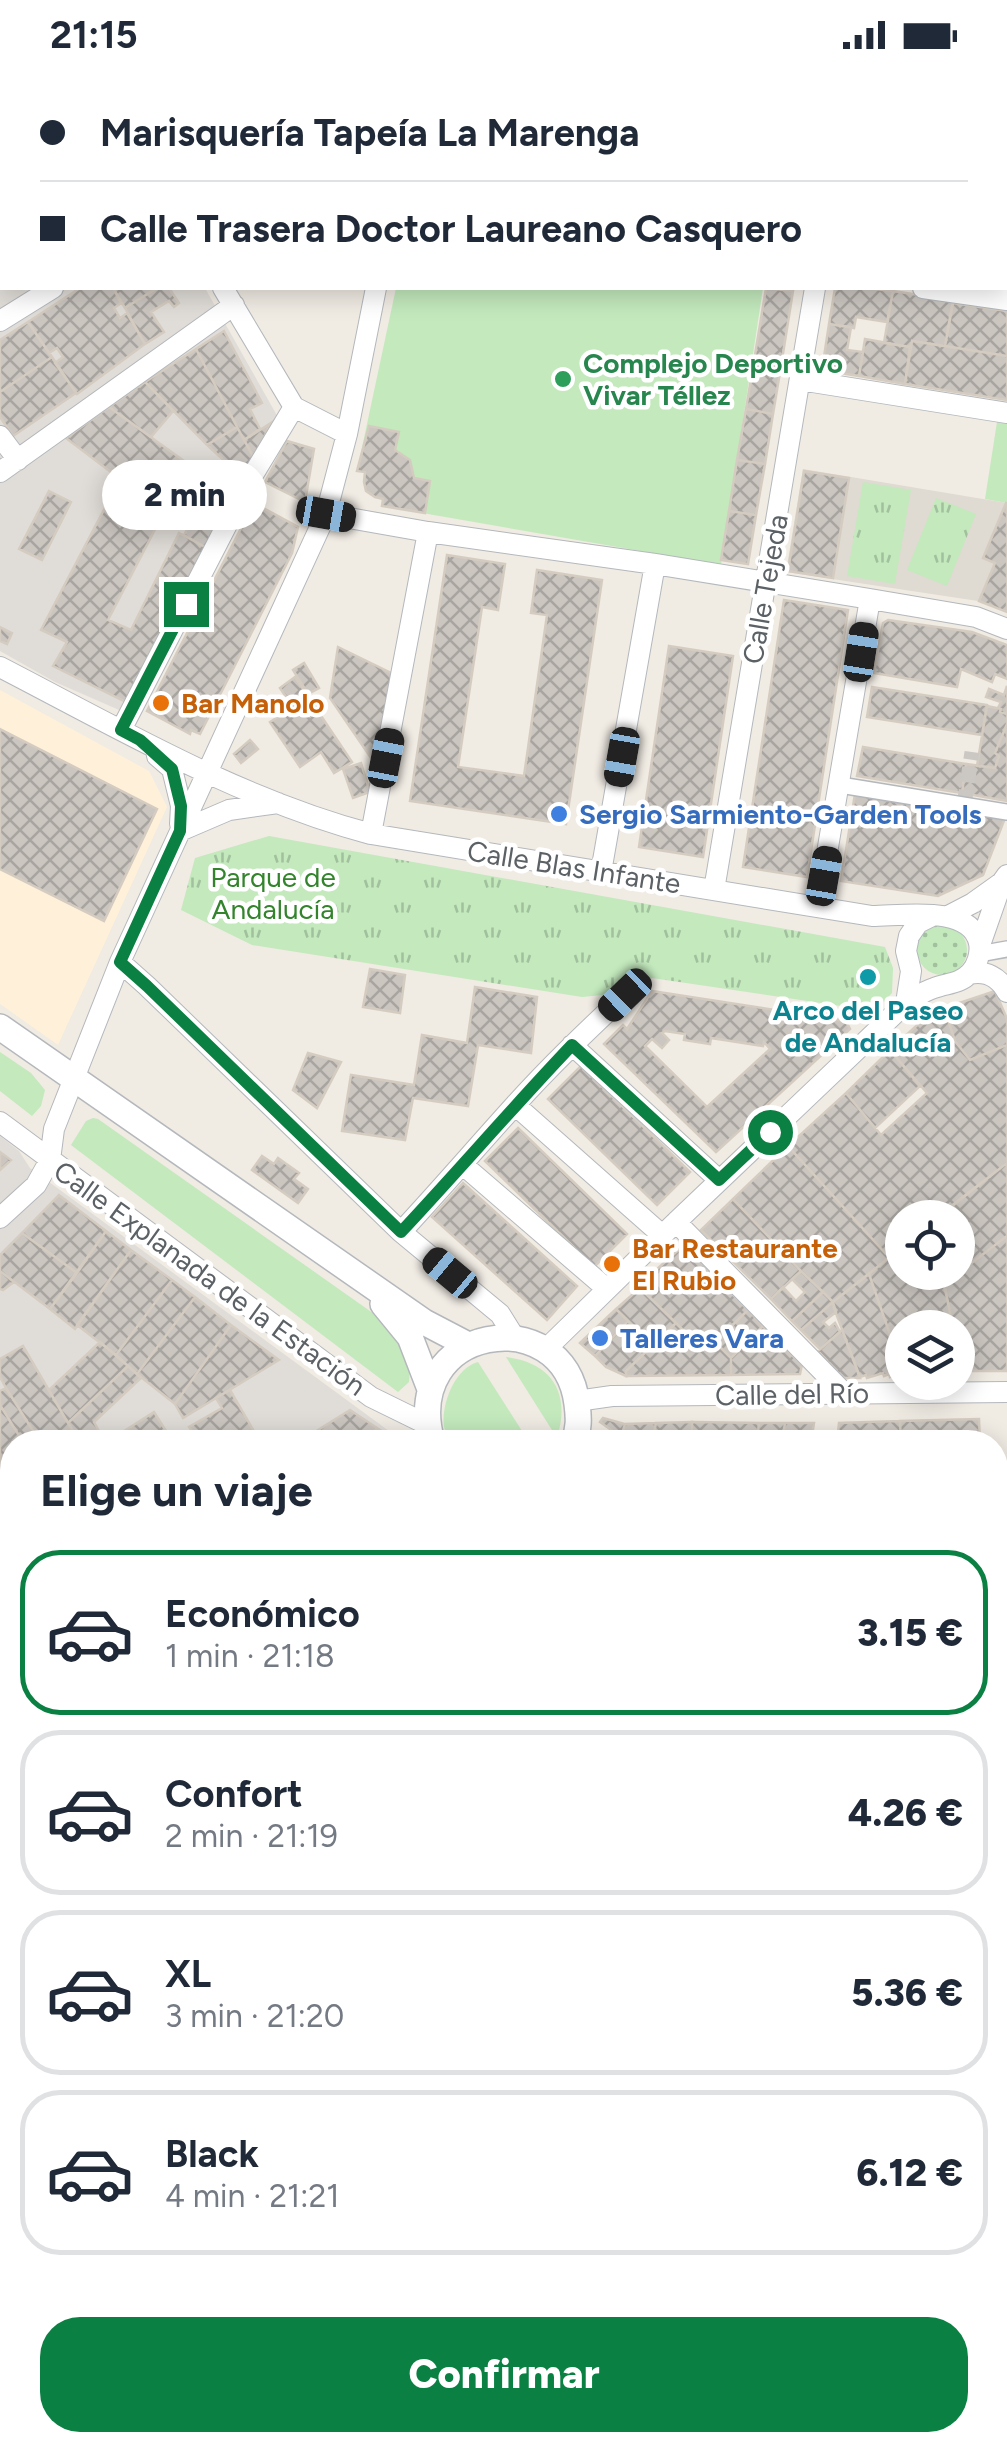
<!DOCTYPE html>
<html lang="es">
<meta charset="utf-8">
<style>
body{margin:0;font-family:Figtree,sans-serif;background:#f2f2f3;color:#1f2937;height:100vh;display:flex;flex-direction:column;font-size:38px;white-space:nowrap}
*{box-sizing:border-box;margin:0}
p{font-size:32px;color:#747a83}
.icon{flex:none;width:55px;height:55px;fill:none;stroke:currentColor;stroke-width:2;stroke-linecap:round;stroke-linejoin:round}
.map{position:relative;flex:1;overflow:hidden}
.panel{position:absolute;left:0px;top:1360px;width:1008px;height:1022px;display:flex;flex-direction:column;background:#fff;border-radius:40px 40px 0 0;box-shadow:0 5px 25px #0003}
.panel>*{flex:none}
.top-card{position:absolute;left:0px;top:0px;width:1008px;height:220px;box-shadow:0 5px 25px #0003;display:grid;align-content:center;height:220px;padding:0 40px;background:#fff}
.buttons{position:absolute;left:885px;top:1130px;display:grid;gap:20px}
.buttons a{display:grid;place-items:center;width:90px;height:90px;border-radius:50%;background:#fff;box-shadow:0 5px 25px #0003;font-size:50px}
.end{position:absolute;width:45px;height:45px;margin:-22px;border:12px solid #0b8043;background:#fff;box-shadow:0 0 0 5px #fff}
.from{border-radius:50%}
.bubble{position:absolute;height:70px;border-radius:35px;background:#fff;box-shadow:0 5px 25px #0003;font-size:32px;font-weight:800;line-height:70px;text-align:center}
.car{position:absolute;width:30px;height:60px;margin:-30px -15px;border-radius:12px;box-shadow:0 0 8px 2px #0007;background:linear-gradient(#222 24%,#8ab4d8 0 40%,#222 0 76%,#8ab4d8 0 86%,#222 0)}
.top-card b{display:flex;align-items:center;gap:35px;height:95px;font-size:38px}
.top-card b+b{border-top:2px solid #e0e1e3}
.top-card i{width:25px;height:25px;background:#1f2937}
ul{padding:0;list-style:none}
li{display:flex;align-items:center;gap:30px;height:165px;margin:0 20px 15px;padding:0 20px;border:5px solid #e0e1e3;border-radius:40px}
li div{flex:1}
li b{display:block;font-size:38px}
li em{font-style:normal;font-weight:800}
li.current{border-color:#0b8043}
li>.icon{width:90px;height:90px;stroke-width:1.5}
h2{padding:0 40px;font-size:45px;line-height:120px}
.cta{display:flex;gap:20px;margin-top:auto;padding:20px 40px}
.cta a{flex:1;height:115px;border-radius:40px;background:#0b8043;color:#fff;font-size:40px;font-weight:800;line-height:115px;text-align:center}
.status{display:flex;justify-content:space-between;align-items:center;height:70px;padding:0 50px;background:#fff;direction:ltr}
.status svg{height:28px;fill:currentColor}
.map>svg:first-child{display:block}
.commercial{fill:#fff1d9}
.industrial{fill:#e0ddd8}
.education{fill:#dfdad2}
.grass{fill:#c3e9bd}
.park{fill:url(#park-tufts)}
.garden{fill:url(#garden-dots)}
.water{fill:url(#water-ripples)}
.building{fill:url(#building-cross-hatch);stroke:#d5ccc1;stroke-width:2.5;fill-rule:evenodd}
.lines{fill:none;stroke-linecap:round;stroke-linejoin:round}
.pedestrian-tunnel{stroke:#cbc8c4;stroke-width:15;stroke-dasharray:15 8;stroke-linecap:butt}
.pedestrian-casing{stroke:#b4b8bc;stroke-width:18}
.minor-casing{stroke:#b4b8bc;stroke-width:22}
.tertiary-casing{stroke:#b4b8bc;stroke-width:28}
.primary-casing{stroke:#feb64d;stroke-width:32}
.pedestrian{stroke:#fff;stroke-width:15}
.minor{stroke:#fff;stroke-width:20}
.tertiary{stroke:#fff;stroke-width:25}
.primary{stroke:#ffe6a9;stroke-width:30}
.route{stroke:#0b8043;stroke-width:12}
.leisure-dot{fill:#2e9e5b;stroke:#fff;stroke-width:4}
.food-dot{fill:#e8710a;stroke:#fff;stroke-width:4}
.shop-dot{fill:#3f7fe0;stroke:#fff;stroke-width:4}
.culture-dot{fill:#0f9aa8;stroke:#fff;stroke-width:4}
.labels{text-anchor:middle;stroke-width:9;stroke-linejoin:round;paint-order:stroke}
.leisure-label{font-size:28px;font-weight:bold;fill:#27864d;stroke:#fff;text-anchor:start}
.street-label{font-size:28px;fill:#5b6165;stroke:#fff}
.food-label{font-size:28px;font-weight:bold;fill:#c56008;stroke:#fff;text-anchor:start}
.shop-label{font-size:28px;font-weight:bold;fill:#366cbe;stroke:#fff;text-anchor:start}
.park-label{font-size:28px;fill:#33842c;stroke:#fff}
.culture-label{font-size:28px;font-weight:bold;fill:#0d838f;stroke:#fff}
</style>
<div class="status"><b>21:15</b><svg viewBox="0 0 49 12"><path d="M0 12V9h3v3zM5 12V6h3v6zM10 12V3h3v9zM15 12V0h3v12zM26 1h20v11H26zM47 4h2v5h-2z"/></svg></div>
<div class="map">
<svg width="1007" height="2381" viewBox="0 0 1007 2381">
<defs>
<pattern id="park-tufts" width="24" height="20" patternUnits="userSpaceOnUse" patternTransform="scale(2.5)"><rect width="24" height="20" fill="#c3e9bd"/><path d="M3 7l-1-3M5 7V3M7 7l1-3M15 17l-1-3M17 17v-4M19 17l1-3" fill="none" stroke="#a1c09d"/></pattern>
<pattern id="garden-dots" width="8" height="8" patternUnits="userSpaceOnUse" patternTransform="scale(2.5)"><rect width="8" height="8" fill="#c3e9bd"/><path d="M2 2h.1M6 6h.1" fill="none" stroke="#a1c09d" stroke-width="1.8" stroke-linecap="round"/></pattern>
<pattern id="water-ripples" width="26" height="14" patternUnits="userSpaceOnUse" patternTransform="scale(2.5)"><rect width="26" height="14" fill="#a4e3ff"/><path d="M2 4q2-2 4 0t4 0M15 11q2-2 4 0t4 0" fill="none" stroke="#89bbd2"/></pattern>
<pattern id="building-cross-hatch" width="8" height="8" patternUnits="userSpaceOnUse" patternTransform="scale(2.5)"><rect width="8" height="8" fill="#cbc6c0"/><path d="M0 0l8 8M0 8l8-8" fill="none" stroke="#a8a4a0"/></pattern>
</defs>
<rect width="100%" height="100%" fill="#f0ebe3"/>
<path class="commercial" d="M0,620L149,701L167,737L58,975L0,934Z"/>
<path class="industrial" d="M0,0H117L116,2H2V218H205L279,349L126,643L55,612L0,581Z
M0,1066L19,1081L30,1098L404,1372H12V1663L0,1666Z"/>
<path class="education" d="M803,399L1007,433V542L978,531L786,502Z"/>
<path class="grass" d="M396,218H763L721,495L382,436V429C367,426 363,417 365,402L357,401Z
M997,352L1007,353V433L985,429Z
M0,982L31,1003L45,1020L41,1036L32,1046L0,1021Z
M93,1048L98,1049L377,1246C395,1264 412,1285 409,1312L398,1322L71,1075L86,1051Z
M506,1287C552,1293 571,1323 557,1368Z
M478,1292L529,1372H451C449,1368 445,1361 444,1357C441,1334 455,1298 478,1292Z"/>
<path class="park" d="M863,412L911,420L895,514L847,506Z
M936,428L976,444L947,516L907,500Z
M269,766L885,877L893,898L892,923L875,941L652,908L603,925L582,927L252,875L181,840L195,788Z
M995,1569L1007,1572V2381H920L912,2370H995Z
M12,1701V1782L0,1785V1705Z
M12,1970V2053L0,2033V1977Z
M0,2109L12,2130V2275L0,2255Z
M81,2370H175L183,2381H90Z
M225,2370H330L338,2381H233Z
M810,2370H864L870,2381H789Z"/>
<path class="garden" d="M917 880a25 25 0 1 1 50 0a25 25 0 1 1-50 0Z"/>
<path class="water" d="M995,2206L1007,2208V2302L995,2281Z"/>
<path class="building" d="M41,0H118L117,2H41Z
M663,0H753L752,2H663Z
M918,0H1007V65H1005V2H919Z
M0,36L2,45V166L0,167Z
M1007,97V166L1005,156V98Z
M1005,165L1007,166V217H1005Z
M80,218H113L121,233L114,238L120,248L127,243L145,274L77,324L55,293L63,287L57,278L49,283L28,252Z
M113,218H157L125,238Z
M157,218H169L179,233L174,237L169,231L151,242L164,262L145,274L125,238Z
M766,218L793,221L781,296L754,291Z
M835,218H866L893,221L887,252L856,247L854,258L829,254Z
M893,221L953,230L945,276L912,271L910,277L884,273Z
M953,233L1007,241V286L945,276Z
M28,252L52,287L0,322V270Z
M829,254L851,257L847,280L863,282L859,306L822,300Z
M224,261L262,333L250,339L260,359L244,370L196,279Z
M865,269L910,277L905,314L859,306Z
M912,271L1007,286V330L905,314Z
M196,279L237,357L207,375L145,312Z
M52,287L76,323L13,366L0,347V322Z
M754,291L781,296L773,344L746,339Z
M145,312L173,341L151,367L109,337Z
M109,337L191,396L160,411L176,419L108,550L131,560L179,463L207,478L126,632L53,596L67,572L41,560L120,409L66,368Z
M746,339L773,344L765,394L737,390Z
M271,353L254,388L244,370Z
M369,356L399,362L395,380L410,390L414,408L430,411L425,443L382,436L383,429L375,427L366,421L364,412L365,402L357,401Z
M237,357L254,388L243,408L207,375Z
M287,371L314,379L305,432L265,412Z
M737,390L765,394L756,445L729,441Z
M804,401L849,408L833,508L788,501Z
M49,421L71,432L42,490L19,479Z
M203,430L225,438L207,478L184,465Z
M254,433L298,457L292,483L200,664L191,660L190,664L147,641Z
M1006,433H1007V542L979,531L995,493L983,488Z
M729,441L756,445L748,494L721,490Z
M447,485L505,494L498,540L482,537L458,697L524,706L547,545L531,543L537,500L602,510L566,754L410,731Z
M784,530L848,540L807,807L743,797Z
M888,550L972,562L1007,575V609L995,604L992,612L961,599L957,617L874,603L883,553Z
M0,557L12,563L7,574L0,571Z
M669,576L733,586L703,787L639,777Z
M338,577L393,604L377,683L371,688L330,628Z
M304,593L319,618L308,624L293,600Z
M295,607L352,692L334,703L321,682L300,697L270,652L293,637L280,618Z
M1007,616V644L1000,642L1001,639L998,638L1001,632L986,627L989,619L1004,625Z
M872,617L987,635L982,665L867,647Z
M987,636L1001,639L1000,642L1007,644V654L995,683L999,686L995,698L977,696Z
M1007,654V731L962,723L966,694L995,698L999,686L995,683Z
M0,659L157,739L104,851L0,799Z
M250,670L258,679L241,693L234,684Z
M863,677L966,694L962,723L857,706Z
M361,693L370,722L353,728L343,699Z
M855,724L1005,748L983,805L938,826L841,811Z
M370,899L405,905L400,943L363,937Z
M475,917L537,927L531,983L478,975L468,1036L413,1028L405,1070L342,1061L351,1005L414,1015L422,965L467,973Z
M652,921L846,951L850,959L716,1082L604,974L623,955L627,959ZM665,961L685,964L684,970L710,974L711,968L763,976L764,972L770,979L707,1037L645,976L652,969L662,978L669,970L662,963Z
M995,921L1007,949V975L970,990L955,971L944,938Z
M944,938L955,971L970,990L1007,975V1093L937,1148H902V1177L891,1186L886,1184L788,1076L846,1023L881,1065L927,1023L890,980L927,946Z
M890,980L920,1016L875,1058L846,1023Z
M308,983L341,992L317,1038L293,1020Z
M581,996L690,1102L657,1135L548,1029Z
M518,1058L627,1164L594,1197L485,1091Z
M788,1076L886,1184L891,1186L833,1232L801,1201L733,1129Z
M0,1082L11,1090L0,1100Z
M262,1086L274,1094L278,1088L299,1103L294,1109L308,1119L298,1133L252,1100Z
M1007,1093V1166L957,1204L958,1148L937,1147Z
M463,1113L577,1216L547,1250L432,1147Z
M59,1125L106,1161L77,1203L22,1163Z
M733,1129L801,1201L771,1229L701,1160Z
M106,1161L131,1180L75,1259L50,1239Z
M22,1163L77,1203L50,1239L0,1201V1185Z
M1007,1166V1301H962L958,1278V1258H953L944,1214Z
M684,1175L748,1240L715,1272L701,1261L693,1270L638,1216Z
M902,1177V1202H942L953,1258H902V1299L869,1204Z
M131,1180L172,1210L116,1285L77,1255Z
M0,1201L14,1212L3,1220L0,1219Z
M801,1201L823,1222L792,1251L771,1229L783,1217L796,1231L805,1222L792,1209Z
M869,1204L902,1299V1302L890,1307L889,1304L884,1306L883,1303L867,1308L866,1305L860,1307L834,1238L833,1232Z
M172,1210L195,1227L137,1304L116,1285Z
M640,1218L676,1253L653,1275L616,1239Z
M823,1222L833,1232L801,1260L792,1251Z
M195,1227L231,1255L175,1334L137,1304Z
M833,1232L836,1242L823,1252L829,1258L835,1253L840,1262L820,1279L801,1260Z
M616,1239L628,1251L595,1286L580,1273Z
M748,1240L763,1256L731,1288L715,1272Z
M628,1251L653,1275L626,1301V1306L606,1297L595,1286Z
M676,1253L693,1270L701,1261L715,1272L731,1288V1305L626,1306V1301Z
M231,1255L279,1290L183,1348L175,1334Z
M763,1256L802,1295L800,1304L731,1305V1288Z
M842,1260L860,1308H843L818,1281Z
M100,1272L128,1296L68,1353L49,1320Z
M23,1276L68,1353L80,1372H40L6,1318L0,1307V1289Z
M128,1296L141,1308L94,1352L105,1372H80L68,1353Z
M6,1318L40,1372H23L0,1335V1321Z
M230,1320L255,1363L239,1372H200L189,1357L222,1338L216,1328Z
M0,1335L23,1372H12V1406L0,1414Z
M350,1340L377,1358L366,1372H312L307,1367Z
M154,1342L171,1369L164,1372H107Z
M603,1348L625,1354L621,1367L600,1352Z
M979,1349L980,1372H901L900,1351Z
M900,1351L901,1372H837L839,1353Z
M692,1352V1372H652L656,1353Z
M692,1352L759,1353L757,1372H692Z
M656,1353L652,1372H630L621,1367L625,1354Z
M759,1353H785L782,1372H757Z
M785,1353H814L811,1372H782Z
M377,1358L398,1372H366Z
M8,1409L12,1416V1475L0,1455V1414Z
M0,1455L12,1475V1510L6,1514L0,1504Z
M2,1582L6,1601L12,1600V1658L0,1661V1583Z
M1001,1763L1007,1767V1811L995,1794V1771Z
M0,1854L12,1881V1963L0,1970Z
M0,2333L11,2346L0,2357Z"/>
<g class="lines">
<path class="pedestrian-tunnel" d="M964,735L972,682"/>
<defs>
<path id="pedestrian" d="M840,715L1007,742
M979,884L1007,879"/>
<path id="minor" d="M556,0L565,2
M906,0V2
M419,2L420,0
M851,2L852,0
M1005,83H1007
M223,218L294,337
M923,218L1007,230
M0,251L53,218
M800,310L1007,343
M0,366L18,390
M0,402L234,235
M326,444L428,462L655,494L870,529L976,547L1007,559
M0,597C120,659 239,729 371,764L872,846C902,846 971,834 979,873C981,883 977,896 970,903C960,914 947,913 934,918C924,921 915,928 906,933L676,1152L545,1280
M121,660L251,408L294,337L347,364
M157,686L172,699L181,736L180,754
M180,761L229,740L278,733
M371,764L428,462
M601,802L655,494
M714,820L815,218
M818,836L870,529
M948,846L973,833L1001,813
M980,875L1002,812L1007,805
M120,892L147,916L401,1162L500,1244L515,1268
M969,904C986,900 999,907 1007,922
M906,933L911,901L906,881L909,866L918,853L934,845
M572,975L719,1110
M515,1035L662,1165
M0,1052L371,1327L426,1354
M463,1095L607,1219
M0,1148L36,1115L50,1090L54,1059L120,892L326,444L347,364L376,218
M676,1152L845,1324
M401,1162C440,1120 477,1077 515,1035C550,996 587,961 625,925
M577,1331L612,1326L1007,1322
M0,2046L12,2067
M219,2370L227,2381
M573,2370L580,2381"/>
<path id="tertiary" d="M0,957L424,1252L468,1275
M383,1234L410,1267L430,1319
M432,1372C399,1255 564,1229 577,1334C579,1349 579,1358 574,1372
M995,1516L1007,1520
M0,1686L12,1683
M883,2370L891,2381"/>
<path id="primary" d="M0,2293L12,2309
M59,2370L68,2381"/>
</defs>
<use href="#pedestrian" class="pedestrian-casing"/>
<use href="#minor" class="minor-casing"/>
<use href="#tertiary" class="tertiary-casing"/>
<use href="#primary" class="primary-casing"/>
<use href="#pedestrian" class="pedestrian"/>
<use href="#minor" class="minor"/>
<use href="#tertiary" class="tertiary"/>
<use href="#primary" class="primary"/>
</g>
<g class="lines">
<path class="route" d="M186,534L121,660L140,670L172,699L181,736L180,761L120,892L147,916L401,1162C459,1100 514,1036 572,975L719,1110L770,1062"/>
</g>
<circle class="leisure-dot" cx="563" cy="309" r="10"/>
<g class="food-dot">
<circle cx="161" cy="633" r="10"/>
<circle cx="612" cy="1194" r="10"/>
</g>
<g class="shop-dot">
<circle cx="559" cy="744" r="10"/>
<circle cx="600" cy="1268" r="10"/>
</g>
<circle class="culture-dot" cx="868" cy="907" r="10"/>
<g class="labels">
<g class="leisure-label">
<text x="583" y="303">Complejo Deportivo<tspan x="583" dy="32">Vivar Téllez</tspan></text>
</g>
<g class="street-label">
<text transform="translate(765 519) rotate(-80)" y="10">Calle Tejeda</text>
<text transform="translate(574 797) rotate(9)" y="10">Calle Blas Infante</text>
<text transform="translate(210 1208) rotate(36)" y="10">Calle Explanada de la Estación</text>
<text transform="translate(792 1324) rotate(-1)" y="10">Calle del Río</text>
</g>
<g class="food-label">
<text x="181" y="643">Bar Manolo</text>
<text x="632" y="1188">Bar Restaurante<tspan x="632" dy="32">El Rubio</tspan></text>
</g>
<g class="shop-label">
<text x="579" y="754">Sergio Sarmiento-Garden Tools</text>
<text x="620" y="1278">Talleres Vara</text>
</g>
<g class="park-label">
<text x="273" y="817">Parque de<tspan x="273" dy="32">Andalucía</tspan></text>
</g>
<g class="culture-label">
<text x="868" y="950">Arco del Paseo<tspan x="868" dy="32">de Andalucía</tspan></text>
</g>
</g>
</svg>
<div class="buttons">
<a><svg class="icon" aria-label="locate" viewBox="0 0 24 24"><circle cx="12" cy="12" r="6"/><path d="M12 2v4M12 18v4M2 12h4M18 12h4"/></svg></a>
<a><svg class="icon" aria-label="layers" viewBox="0 0 24 24"><path d="M12 4l9 5-9 5-9-5zM3 14l9 5 9-5"/></svg></a>
</div>
<i class="end from" style="left:770px;top:1062px"></i>
<i class="end" style="left:186px;top:534px"></i>
<div class="bubble" style="left:102px;top:390px;width:165px">2 min</div>
<i class="car" style="left:326px;top:444px;rotate:100deg"></i>
<i class="car" style="left:861px;top:582px;rotate:9deg"></i>
<i class="car" style="left:622px;top:687px;rotate:190deg"></i>
<i class="car" style="left:386px;top:688px;rotate:11deg"></i>
<i class="car" style="left:824px;top:806px;rotate:10deg"></i>
<i class="car" style="left:625px;top:925px;rotate:226deg"></i>
<i class="car" style="left:450px;top:1203px;rotate:310deg"></i>
<div class="top-card">
<b><i class="from"></i>Marisquería Tapeía La Marenga</b>
<b><i></i>Calle Trasera Doctor Laureano Casquero</b>
</div>
<section class="panel">
<h2>Elige un viaje</h2>
<ul>
<li class="current"><svg class="icon" aria-label="car" viewBox="0 0 24 24"><path d="M5 17H2v-5l4-1 3-4h7l3 4 3 1v5h-3M9 17h6M6 11h13"/><circle cx="7" cy="17" r="2"/><circle cx="17" cy="17" r="2"/></svg><div><b>Económico</b><p>1 min · 21:18</p></div><em>3.15 €</em></li>
<li><svg class="icon" aria-label="car" viewBox="0 0 24 24"><path d="M5 17H2v-5l4-1 3-4h7l3 4 3 1v5h-3M9 17h6M6 11h13"/><circle cx="7" cy="17" r="2"/><circle cx="17" cy="17" r="2"/></svg><div><b>Confort</b><p>2 min · 21:19</p></div><em>4.26 €</em></li>
<li><svg class="icon" aria-label="car" viewBox="0 0 24 24"><path d="M5 17H2v-5l4-1 3-4h7l3 4 3 1v5h-3M9 17h6M6 11h13"/><circle cx="7" cy="17" r="2"/><circle cx="17" cy="17" r="2"/></svg><div><b>XL</b><p>3 min · 21:20</p></div><em>5.36 €</em></li>
<li><svg class="icon" aria-label="car" viewBox="0 0 24 24"><path d="M5 17H2v-5l4-1 3-4h7l3 4 3 1v5h-3M9 17h6M6 11h13"/><circle cx="7" cy="17" r="2"/><circle cx="17" cy="17" r="2"/></svg><div><b>Black</b><p>4 min · 21:21</p></div><em>6.12 €</em></li>
</ul>
<div class="cta"><a>Confirmar</a></div>
</section>
</div>
